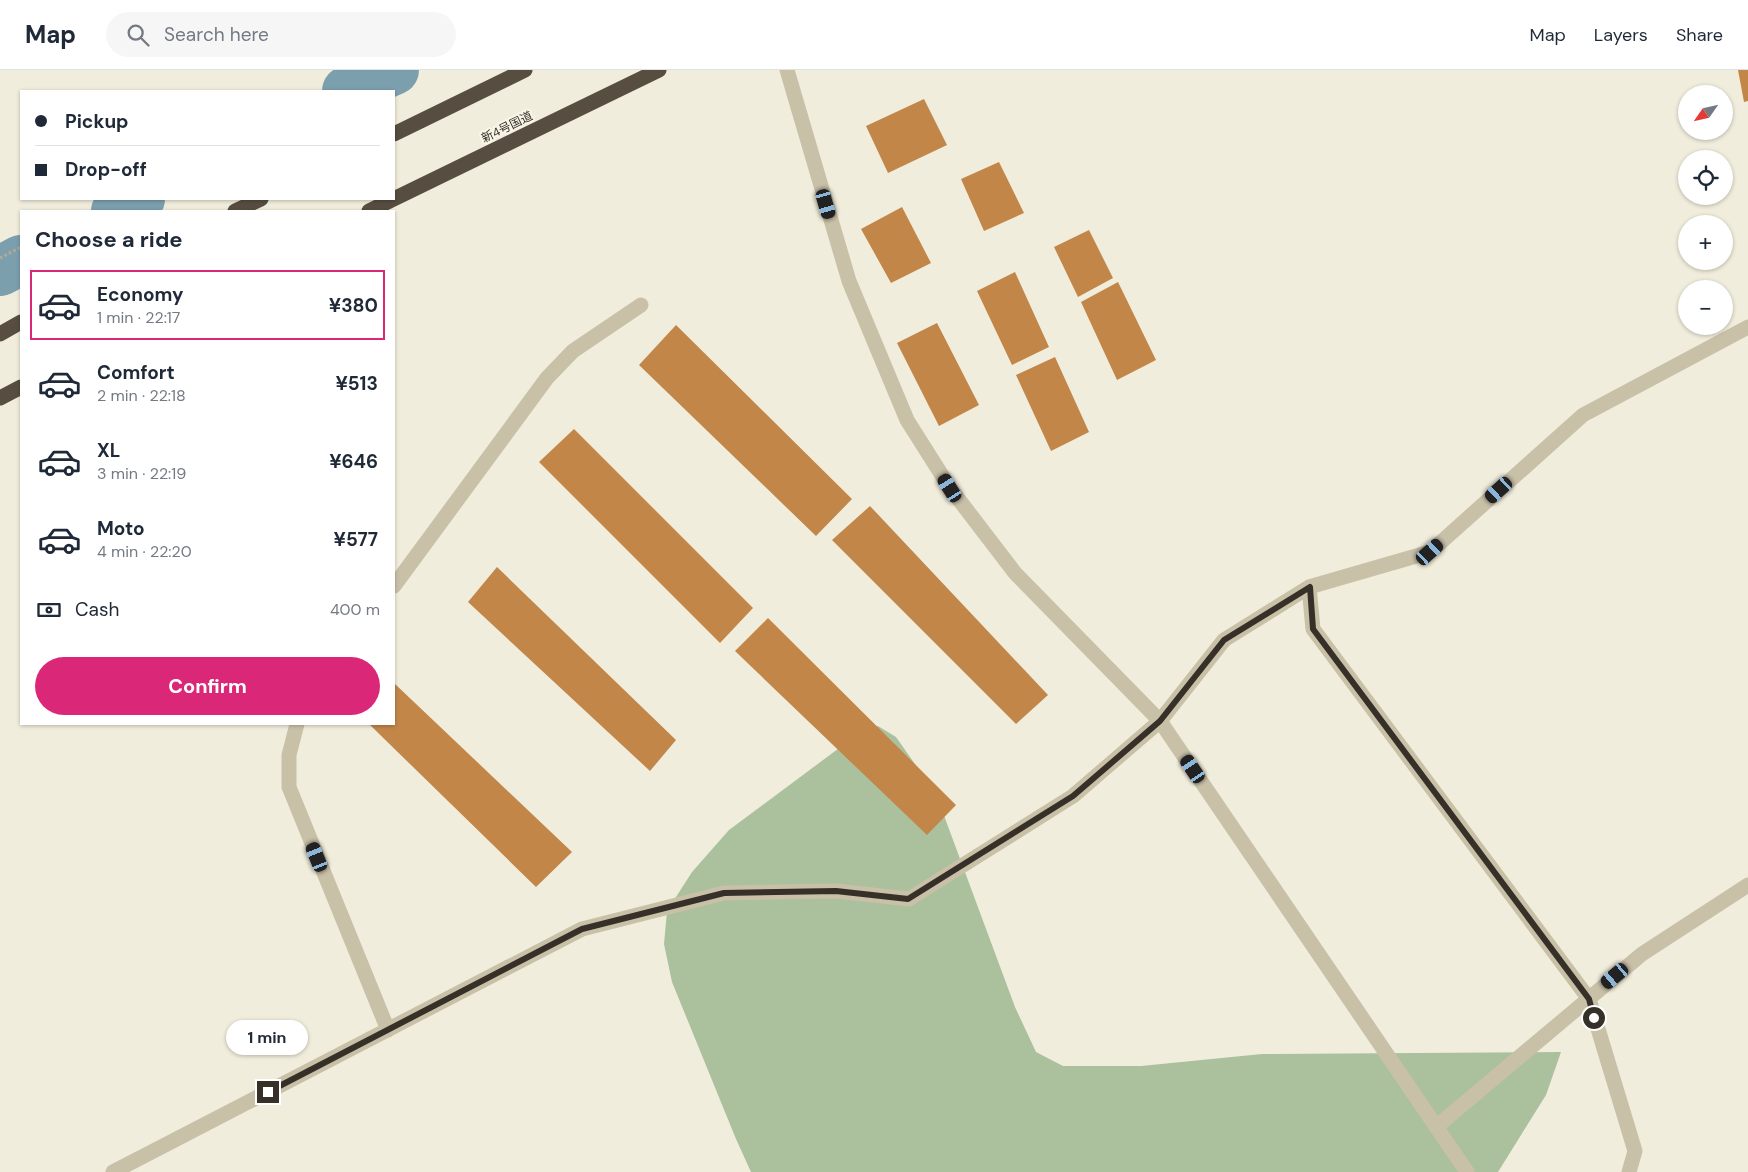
<!DOCTYPE html>
<meta charset="utf-8">
<style>
body{margin:0;font-family:"DM Sans","Noto Sans JP",sans-serif;background:#f6f6f7;color:#1f2937;height:100vh;display:flex;flex-direction:column;font-size:19px;white-space:nowrap}
*{box-sizing:border-box;margin:0}
p{font-size:16px;color:#747a83}
.icon{flex:none;width:28px;height:28px;fill:none;stroke:currentColor;stroke-width:2;stroke-linecap:round;stroke-linejoin:round}
.map{position:relative;flex:1;overflow:hidden}
.sheet{position:absolute;left:20px;top:140px;width:375px;height:515px;display:flex;flex-direction:column;background:#fff;border-radius:0px;box-shadow:0 1px 4px #0004}
.sheet>*{flex:none}
.hud{position:absolute;left:20px;top:20px;width:375px;height:110px;border-radius:0px;box-shadow:0 1px 4px #0004;display:grid;align-content:center;height:110px;padding:0 15px;background:#fff}
.needle{width:32px;rotate:236deg}
.buttons{position:absolute;left:1678px;top:15px;display:grid;gap:10px}
.buttons a{display:grid;place-items:center;width:55px;height:55px;border-radius:50%;background:#fff;box-shadow:0 1px 4px #0004;font-size:25px}
.end{position:absolute;width:22px;height:22px;margin:-11px;border:6px solid #363028;background:#fff;box-shadow:0 0 0 2px #fff}
.from{border-radius:50%}
.bubble{position:absolute;height:35px;border-radius:18px;background:#fff;box-shadow:0 1px 4px #0004;font-size:16px;font-weight:700;line-height:35px;text-align:center}
.car{position:absolute;width:15px;height:30px;margin:-15px -8px;border-radius:6px;box-shadow:0 0 4px 1px #0007;background:linear-gradient(#222 24%,#8ab4d8 0 40%,#222 0 76%,#8ab4d8 0 86%,#222 0)}
.hud b{display:flex;align-items:center;gap:18px;height:48px;font-size:19px}
.hud b+b{border-top:1px solid #e0e1e3}
.hud i{width:12px;height:12px;background:#1f2937}
ul{padding:0;list-style:none}
li{display:flex;align-items:center;gap:15px;height:70px;margin:0 10px 8px;padding:0 5px;border:2px solid transparent;border-radius:0px}
li div{flex:1}
li b{display:block;font-size:19px}
li em{font-style:normal;font-weight:700}
li.selected{border-color:#db2777}
li>.icon{width:45px;height:45px;stroke-width:1.5}
h2{padding:0 15px;font-size:22px;line-height:60px}
.pay{display:flex;align-items:center;gap:12px;height:55px;padding:0 15px;font-size:19px}
.pay p{margin-inline-start:auto}
.action{display:flex;gap:10px;margin-top:auto;padding:10px 15px}
.action a{flex:1;height:58px;border-radius:30px;background:#db2777;color:#fff;font-size:20px;font-weight:700;line-height:58px;text-align:center}
header{display:flex;align-items:center;gap:30px;box-sizing:border-box;height:70px;padding:0 25px;background:#fff;border-bottom:1px solid #e0e1e3}
header strong{font-size:24px}
nav{display:flex;gap:28px;margin-inline-start:auto;font-size:18px}
.search{width:350px;height:45px;background:#f6f6f7;display:flex;align-items:center;gap:12px;box-sizing:border-box;padding:0 18px;border-radius:28px;color:#747a83;font-size:19px}
.map>svg:first-child{display:block}
.green{fill:#abc09d}
.lines{fill:none;stroke-linecap:round;stroke-linejoin:round}
.river{stroke:#7c9fae;stroke-width:50}
.building{fill:#c28649}
.path{stroke:#b5aa93;stroke-width:3;stroke-dasharray:2.5 2.5;stroke-linecap:butt}
.minor{stroke:#c9c0a8;stroke-width:15}
.highway{stroke:#574d40;stroke-width:15}
.route{stroke:#363028;stroke-width:6}
.labels{text-anchor:middle;stroke-width:4;stroke-linejoin:round;paint-order:stroke}
.street-label{font-size:12px;fill:#363028;stroke:#f9f6e8}
</style>
<header>
<strong>Map</strong>
<div class="search"><svg class="icon" aria-label="search" viewBox="0 0 24 24"><circle cx="10" cy="10" r="6"/><path d="M15 15l6 6"/></svg>Search here</div>
<nav><a>Map</a><a>Layers</a><a>Share</a></nav>
</header>
<div class="map">
<svg width="1748" height="1102" viewBox="0 0 1748 1102">
<rect width="100%" height="100%" fill="#f1eddc"/>
<path class="green" d="M878,656L896,667L936,724L1015,937L1036,982L1063,996H1141L1262,984L1561,982L1546,1025L1498,1102H751L736,1069L672,912L664,874L667,841L692,802L729,760L854,667Z"/>
<g class="lines">
<path class="river" d="M347,21L394,0
M116,141L140,129
M0,201L21,190"/>
</g>
<path class="building" d="M1738,0H1748V31L1744,32Z
M924,29L947,75L888,103L866,56Z
M999,92L1024,143L984,161L961,109Z
M902,137L931,193L891,213L861,159Z
M1089,160L1113,208L1078,227L1054,177Z
M1015,202L1049,277L1012,295L977,221Z
M1118,212L1156,290L1117,310L1081,232Z
M937,253L979,335L939,356L897,273Z
M676,255L852,429L816,466L639,295Z
M1055,287L1089,362L1051,381L1016,305Z
M574,359L753,538L720,573L539,392Z
M870,436L1048,625L1016,654L832,470Z
M497,497L676,670L650,701L468,532Z
M768,548L956,735L927,765L735,581Z
M395,614L572,782L536,817L369,654H394V615Z"/>
<g class="lines">
<path class="path" d="M0,188L21,177"/>
<path class="minor" d="M787,0L849,211L907,350L950,418L1015,503L1160,651L1467,1102
M394,516L547,308L573,281L641,235
M1309,517L1313,559L1589,929L1635,1081L1629,1102
M297,654L289,685V717L388,960
M1436,1057L1642,884L1748,815
M113,1102L582,859L724,823L836,821L909,829L1073,726L1160,651L1224,570L1309,517L1430,482L1583,345L1748,257"/>
<path class="highway" d="M394,64L525,0
M235,141L261,129
M369,141L659,0
M0,264L21,252
M0,328L21,317"/>
</g>
<g class="lines">
<path class="route" d="M268,1022L582,859L724,823L836,821L908,829L1073,726L1160,651L1224,570L1310,517L1313,559L1589,929L1594,948"/>
</g>
<g class="labels">
<g class="street-label">
<text transform="translate(507 57) rotate(-26)" y="4">新4号国道</text>
</g>
</g>
</svg>
<div class="buttons">
<a><svg class="needle" viewBox="-14 -14 28 28"><path d="M0-13l5 13h-10z" fill="#e53935"/><path d="M0 13l5-13h-10z" fill="#747a83"/></svg></a>
<a><svg class="icon" aria-label="locate" viewBox="0 0 24 24"><circle cx="12" cy="12" r="6"/><path d="M12 2v4M12 18v4M2 12h4M18 12h4"/></svg></a>
<a>+</a>
<a>−</a>
</div>
<i class="end from" style="left:1594px;top:948px"></i>
<i class="end" style="left:268px;top:1022px"></i>
<div class="bubble" style="left:226px;top:950px;width:82px">1 min</div>
<i class="car" style="left:826px;top:134px;rotate:164deg"></i>
<i class="car" style="left:950px;top:418px;rotate:328deg"></i>
<i class="car" style="left:1499px;top:420px;rotate:228deg"></i>
<i class="car" style="left:1430px;top:482px;rotate:48deg"></i>
<i class="car" style="left:1193px;top:699px;rotate:326deg"></i>
<i class="car" style="left:317px;top:787px;rotate:338deg"></i>
<i class="car" style="left:1615px;top:906px;rotate:230deg"></i>
<div class="hud">
<b><i class="from"></i>Pickup</b>
<b><i></i>Drop-off</b>
</div>
<section class="sheet">
<h2>Choose a ride</h2>
<ul>
<li class="selected"><svg class="icon" aria-label="car" viewBox="0 0 24 24"><path d="M5 17H2v-5l4-1 3-4h7l3 4 3 1v5h-3M9 17h6M6 11h13"/><circle cx="7" cy="17" r="2"/><circle cx="17" cy="17" r="2"/></svg><div><b>Economy</b><p>1 min · 22:17</p></div><em>¥380</em></li>
<li><svg class="icon" aria-label="car" viewBox="0 0 24 24"><path d="M5 17H2v-5l4-1 3-4h7l3 4 3 1v5h-3M9 17h6M6 11h13"/><circle cx="7" cy="17" r="2"/><circle cx="17" cy="17" r="2"/></svg><div><b>Comfort</b><p>2 min · 22:18</p></div><em>¥513</em></li>
<li><svg class="icon" aria-label="car" viewBox="0 0 24 24"><path d="M5 17H2v-5l4-1 3-4h7l3 4 3 1v5h-3M9 17h6M6 11h13"/><circle cx="7" cy="17" r="2"/><circle cx="17" cy="17" r="2"/></svg><div><b>XL</b><p>3 min · 22:19</p></div><em>¥646</em></li>
<li><svg class="icon" aria-label="car" viewBox="0 0 24 24"><path d="M5 17H2v-5l4-1 3-4h7l3 4 3 1v5h-3M9 17h6M6 11h13"/><circle cx="7" cy="17" r="2"/><circle cx="17" cy="17" r="2"/></svg><div><b>Moto</b><p>4 min · 22:20</p></div><em>¥577</em></li>
</ul>
<div class="pay"><svg class="icon" aria-label="cash" viewBox="0 0 24 24"><path d="M3 7h18v10H3z"/><circle cx="12" cy="12" r="2"/></svg>Cash<p>400 m</p></div>
<div class="action"><a>Confirm</a></div>
</section>
</div>
